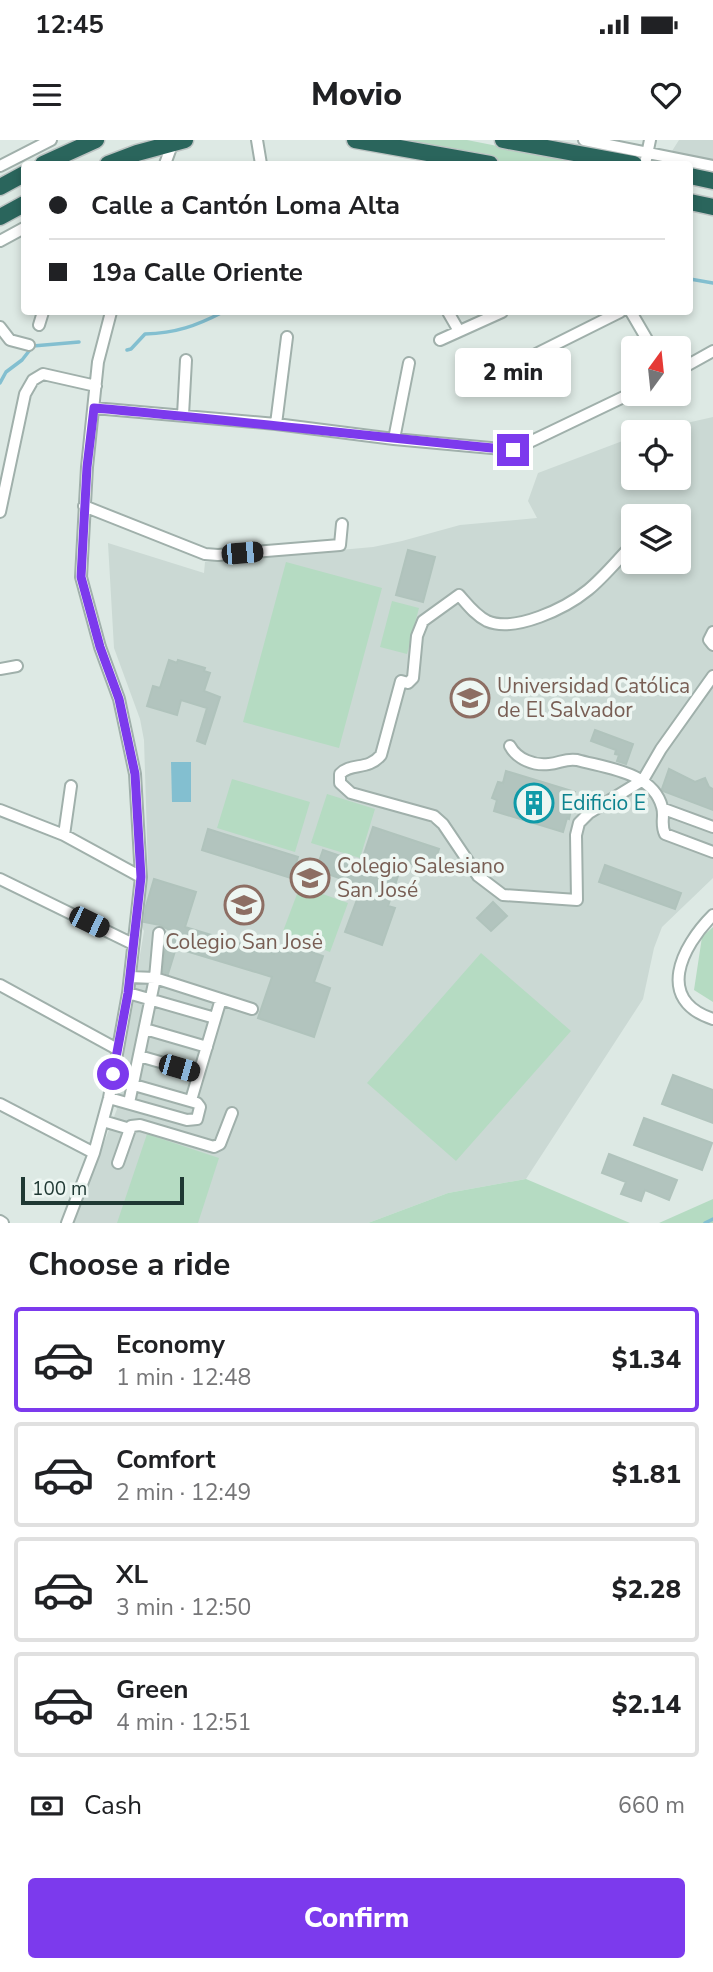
<!DOCTYPE html>
<meta charset="utf-8">
<style>
body{margin:0;font-family:"Nunito Sans",sans-serif;background:#f2f2f2;color:#202124;height:100vh;display:flex;flex-direction:column;font-size:26px;white-space:nowrap}
*{box-sizing:border-box;margin:0}
p{font-size:23px;color:#757577}
.icon{flex:none;width:38px;height:38px;fill:none;stroke:currentColor;stroke-width:2;stroke-linecap:round;stroke-linejoin:round}
.map{position:relative;height:1083px;overflow:hidden}
.drawer{display:flex;flex-direction:column;background:#fff;flex:1}
.drawer>*{flex:none}
.top-card{position:absolute;left:21px;top:21px;width:672px;height:154px;border-radius:7px;box-shadow:0 4px 10px #0003;display:grid;align-content:center;height:154px;padding:0 28px;background:#fff}
.needle{width:46px;rotate:15deg}
.fabs{position:absolute;left:621px;top:196px;display:grid;gap:14px}
.fabs a{display:grid;place-items:center;width:70px;height:70px;border-radius:7px;background:#fff;box-shadow:0 4px 10px #0003;font-size:35px}
.scale{position:absolute;left:21px;bottom:18px;width:163px;box-sizing:border-box;padding-left:7px;border:4px solid #1f3833;border-top:0;font-size:19px;line-height:24px;white-space:nowrap;color:#1f3833;-webkit-text-stroke:5px #edf6f2;paint-order:stroke}
.end{position:absolute;width:32px;height:32px;margin:-16px;border:9px solid #7c3aed;background:#fff;box-shadow:0 0 0 4px #fff}
.from{border-radius:50%}
.bubble{position:absolute;height:49px;border-radius:7px;background:#fff;box-shadow:0 4px 10px #0003;font-size:23px;font-weight:800;line-height:49px;text-align:center}
.car{position:absolute;width:21px;height:42px;margin:-21px -10px;border-radius:9px;box-shadow:0 0 5px 2px #0007;background:linear-gradient(#222 24%,#8ab4d8 0 40%,#222 0 76%,#8ab4d8 0 86%,#222 0)}
.top-card b{display:flex;align-items:center;gap:24px;height:66px;font-size:26px}
.top-card b+b{border-top:2px solid #e0e0e0}
.top-card i{width:18px;height:18px;background:#202124}
ul{padding:0;list-style:none}
li{display:flex;align-items:center;gap:21px;height:105px;margin:0 14px 10px;padding:0 14px;border:4px solid #e0e0e0;border-radius:7px}
li div{flex:1}
li b{display:block;font-size:26px}
li em{font-style:normal;font-weight:800}
li.active{border-color:#7c3aed}
li>.icon{width:63px;height:63px;stroke-width:1.5}
h2{padding:0 28px;font-size:32px;line-height:84px}
.pay{display:flex;align-items:center;gap:18px;height:77px;padding:0 28px;font-size:26px}
.pay p{margin-inline-start:auto}
.button{display:flex;gap:14px;margin-top:auto;padding:14px 28px}
.button a{flex:1;height:80px;border-radius:7px;background:#7c3aed;color:#fff;font-size:28px;font-weight:800;line-height:80px;text-align:center}
.status{display:flex;justify-content:space-between;align-items:center;height:49px;padding:0 35px;background:#fff;direction:ltr}
.status svg{height:19px;fill:currentColor}
header{display:flex;justify-content:space-between;align-items:center;height:91px;padding:0 28px;background:#fff;font-size:32px;font-weight:800}
.map>svg:first-child{display:block}
.built{fill:#cbd9d4;fill-rule:evenodd}
.green{fill:#b5dbc2}
.water{fill:#83bfd0}
.lines{fill:none;stroke-linecap:round;stroke-linejoin:round}
.stream{stroke:#83bfd0;stroke-width:3.5}
.building{fill:#b2c4be;stroke:#b0c3bc;stroke-width:2}
.minor-casing{stroke:#a0b0ab;stroke-width:14}
.highway-casing{stroke:#bcc3c2;stroke-width:19}
.minor{stroke:#fff;stroke-width:10}
.highway{stroke:#2a655c;stroke-width:16}
.route{stroke:#7c3aed;stroke-width:9}
.labels{text-anchor:middle;stroke-width:7;stroke-linejoin:round;paint-order:stroke}
.education-label{font-size:21px;fill:#785e54;stroke:#edf6f2;text-anchor:start}
.culture-label{font-size:21px;fill:#0d838f;stroke:#edf6f2;text-anchor:start}
</style>
<div class="status"><b>12:45</b><svg viewBox="0 0 49 12"><path d="M0 12V9h3v3zM5 12V6h3v6zM10 12V3h3v9zM15 12V0h3v12zM26 1h20v11H26zM47 4h2v5h-2z"/></svg></div>
<header><svg class="icon" aria-label="menu" viewBox="0 0 24 24"><path d="M4 6h16M4 12h16M4 18h16"/></svg>Movio<svg class="icon" aria-label="heart" viewBox="0 0 24 24"><path d="M12 20l-8-8c-3-5 5-10 8-4 3-6 11-1 8 4z"/></svg></header>
<div class="map">
<svg width="713" height="1083" viewBox="0 0 713 1083">
<rect width="100%" height="100%" fill="#dde9e4"/>
<path class="built" d="M679,0H713V21L672,11Z
M713,277V738L662,787L654,808L643,859L526,1039L448,1053L368,1083H73L117,969L115,964L144,791L139,781L148,730L144,600L140,579L114,508L108,403L204,433L205,422L373,407L402,401L460,385L537,378L528,361L538,333L633,297L634,338H679V292H647ZM634,376H679V422H634Z"/>
<path class="green" d="M381,0H467L590,24H517Z
M286,422L382,448L339,608L243,582Z
M392,461L419,468L407,514L380,507Z
M232,639L310,662L295,712L217,688Z
M327,654L375,669L360,718L311,703Z
M300,746L348,763L330,812L282,794Z
M713,787V862L694,850L702,797Z
M481,813L571,891L456,1021L367,943Z
M147,994L219,1018L198,1083H117Z
M526,1039L630,1083H368L448,1053Z
M713,1059V1083H659Z"/>
<path class="water" d="M171,622H191V662H172Z"/>
<g class="lines">
<path class="stream" d="M690,139L713,143
M127,210L131,209L145,194C176,193 196,186 223,172
M0,243L6,232L22,220L33,206L79,202
M705,1083L713,1079"/>
</g>
<path class="building" d="M408,410L435,417L423,462L396,455Z
M169,520L177,523L178,520L205,528L204,531L210,533L204,551L220,557L205,604L197,601L207,568L181,560L177,575L147,566L153,546L160,548Z
M595,590L633,604L626,624L617,621L619,615L615,614L616,610L591,601Z
M669,629L695,642L705,638L709,647L713,649V670L663,651L662,649Z
M506,631L575,652L569,679L567,678L563,692L494,671L497,660L492,658L498,642L503,643Z
M373,687L439,709L432,730L403,721L388,766L395,768L382,805L345,792L362,746L316,730L323,710L361,723Z
M208,689L298,717L291,738L202,710Z
M605,725L681,753L675,769L599,742Z
M154,739L196,752L185,787L274,814L276,808L291,814L294,806L323,816L314,842L330,848L314,897L258,878L272,837L176,808L168,834L163,832L165,812L172,791L160,785L144,782L146,766Z
M493,762L507,776L491,791L477,778Z
M673,935L713,950V983L662,964Z
M644,978L712,1003L702,1030L634,1005Z
M609,1014L677,1040L669,1060L645,1050L641,1061L621,1054L626,1042L602,1033Z"/>
<g class="lines">
<defs>
<path id="minor" d="M257,0L261,24
M584,0L713,26
M165,24L173,2
M645,24L650,0
M0,26L51,0
M0,101L24,88
M448,172L459,191
M631,172L652,208
M39,185L43,172
M0,187L10,200L29,205
M440,200L502,172
M679,230L713,211
M470,247L620,172
M94,268L276,284L394,299L513,310L634,252
M183,275L186,220
M276,284L287,197
M394,299L409,223
M84,366L205,414L218,415L340,405L342,384
M0,372L25,254L33,240L43,234L96,246
M634,403C619,418 605,436 588,450C566,468 515,493 487,481C475,475 467,464 459,455L423,481L417,496L413,538L408,543L401,541L381,615C368,631 351,622 340,634V643L351,653L434,676L443,684L478,736L503,755L577,760L576,695L579,683L589,673L643,640L661,609L713,536
M713,492L709,500L713,505
M0,529L17,526
M510,606C517,619 534,626 549,624C560,623 566,618 577,620C606,628 653,632 662,667C665,676 660,684 665,694L713,712
M664,669L713,687
M0,670L64,695L141,737
M64,695L71,646
M0,739L133,804
M713,775C681,807 655,860 713,879
M130,837L155,838L252,869
M0,845L117,909
M128,853L215,878
M145,889L207,907
M139,916L199,933
M109,958L187,980L197,979L200,967L197,963L134,945
M191,960L221,859
M129,963L155,838L159,793
M0,964L94,1013
M103,981L130,989
M118,1023L131,986L140,985L214,1007L220,1004L232,973
M0,1081L3,1083
M67,1083L94,1013L109,958L128,853L141,737L135,634L119,559L100,507L81,437L87,327L98,222L111,172"/>
<path id="highway" d="M355,0L490,24
M503,0L634,24
M43,24L96,0
M108,24L137,13L185,0
M690,36L713,41
M0,47L24,34
M690,62L713,67
M0,77L24,64"/>
</defs>
<use href="#minor" class="minor-casing"/>
<use href="#highway" class="highway-casing"/>
<use href="#minor" class="minor"/>
<use href="#highway" class="highway"/>
</g>
<g class="lines">
<path class="route" d="M113,934L128,853L141,737L135,634L119,559L100,507L81,437L87,327L94,268C234,280 373,297 513,310"/>
</g>
<defs>
<symbol id="university-ring" viewBox="-11 -11 22 22"><circle r="9.5" fill="#edf6f2" stroke="#8d6e63" stroke-width="1.5"/><path d="M0-5L7-2L0 1L-7-2ZM-4 1L0 2.5L4 1V4Q0 6-4 4Z" fill="#8d6e63"/></symbol>
<symbol id="building-ring" viewBox="-11 -11 22 22"><circle r="9.5" fill="#edf6f2" stroke="#0f9aa8" stroke-width="1.5"/><path d="M-4-6H4V6H1V3H-1V6H-4ZM-2.5-4.3h1.7v1.8h-1.7ZM.8-4.3h1.7v1.8H.8ZM-2.5-1h1.7V.8h-1.7ZM.8-1h1.7V.8H.8Z" fill="#0f9aa8"/></symbol>
<symbol id="school-ring" viewBox="-11 -11 22 22"><circle r="9.5" fill="#edf6f2" stroke="#8d6e63" stroke-width="1.5"/><path d="M0-5L7-2L0 1L-7-2ZM-4 1L0 2.5L4 1V4Q0 6-4 4Z" fill="#8d6e63"/></symbol>
</defs>
<g fill-rule="evenodd">
<use href="#university-ring" x="448" y="536" width="44" height="44"/>
<use href="#building-ring" x="512" y="641" width="44" height="44"/>
<use href="#school-ring" x="288" y="716" width="44" height="44"/>
<use href="#school-ring" x="222" y="743" width="44" height="44"/>
</g>
<g class="labels">
<g class="education-label">
<text x="497" y="553">Universidad Católica<tspan x="497" dy="24">de El Salvador</tspan></text>
<text x="337" y="733">Colegio Salesiano<tspan x="337" dy="24">San José</tspan></text>
<text x="244" y="809" text-anchor="middle">Colegio San Josė</text>
</g>
<g class="culture-label">
<text x="561" y="670">Edificio E</text>
</g>
</g>
</svg>
<div class="fabs">
<a><svg class="needle" viewBox="-14 -14 28 28"><path d="M0-13l5 13h-10z" fill="#e53935"/><path d="M0 13l5-13h-10z" fill="#757577"/></svg></a>
<a><svg class="icon" aria-label="locate" viewBox="0 0 24 24"><circle cx="12" cy="12" r="6"/><path d="M12 2v4M12 18v4M2 12h4M18 12h4"/></svg></a>
<a><svg class="icon" aria-label="layers" viewBox="0 0 24 24"><path d="M12 4l9 5-9 5-9-5zM3 14l9 5 9-5"/></svg></a>
</div>
<div class="scale">100 m</div>
<i class="end from" style="left:113px;top:934px"></i>
<i class="end" style="left:513px;top:310px"></i>
<div class="bubble" style="left:455px;top:208px;width:116px">2 min</div>
<i class="car" style="left:242px;top:413px;rotate:85deg"></i>
<i class="car" style="left:89px;top:782px;rotate:116deg"></i>
<i class="car" style="left:179px;top:928px;rotate:106deg"></i>
<div class="top-card">
<b><i class="from"></i>Calle a Cantón Loma Alta</b>
<b><i></i>19a Calle Oriente</b>
</div>
</div>
<section class="drawer">
<h2>Choose a ride</h2>
<ul>
<li class="active"><svg class="icon" aria-label="car" viewBox="0 0 24 24"><path d="M5 17H2v-5l4-1 3-4h7l3 4 3 1v5h-3M9 17h6M6 11h13"/><circle cx="7" cy="17" r="2"/><circle cx="17" cy="17" r="2"/></svg><div><b>Economy</b><p>1 min · 12:48</p></div><em>$1.34</em></li>
<li><svg class="icon" aria-label="car" viewBox="0 0 24 24"><path d="M5 17H2v-5l4-1 3-4h7l3 4 3 1v5h-3M9 17h6M6 11h13"/><circle cx="7" cy="17" r="2"/><circle cx="17" cy="17" r="2"/></svg><div><b>Comfort</b><p>2 min · 12:49</p></div><em>$1.81</em></li>
<li><svg class="icon" aria-label="car" viewBox="0 0 24 24"><path d="M5 17H2v-5l4-1 3-4h7l3 4 3 1v5h-3M9 17h6M6 11h13"/><circle cx="7" cy="17" r="2"/><circle cx="17" cy="17" r="2"/></svg><div><b>XL</b><p>3 min · 12:50</p></div><em>$2.28</em></li>
<li><svg class="icon" aria-label="car" viewBox="0 0 24 24"><path d="M5 17H2v-5l4-1 3-4h7l3 4 3 1v5h-3M9 17h6M6 11h13"/><circle cx="7" cy="17" r="2"/><circle cx="17" cy="17" r="2"/></svg><div><b>Green</b><p>4 min · 12:51</p></div><em>$2.14</em></li>
</ul>
<div class="pay"><svg class="icon" aria-label="cash" viewBox="0 0 24 24"><path d="M3 7h18v10H3z"/><circle cx="12" cy="12" r="2"/></svg>Cash<p>660 m</p></div>
<div class="button"><a>Confirm</a></div>
</section>
